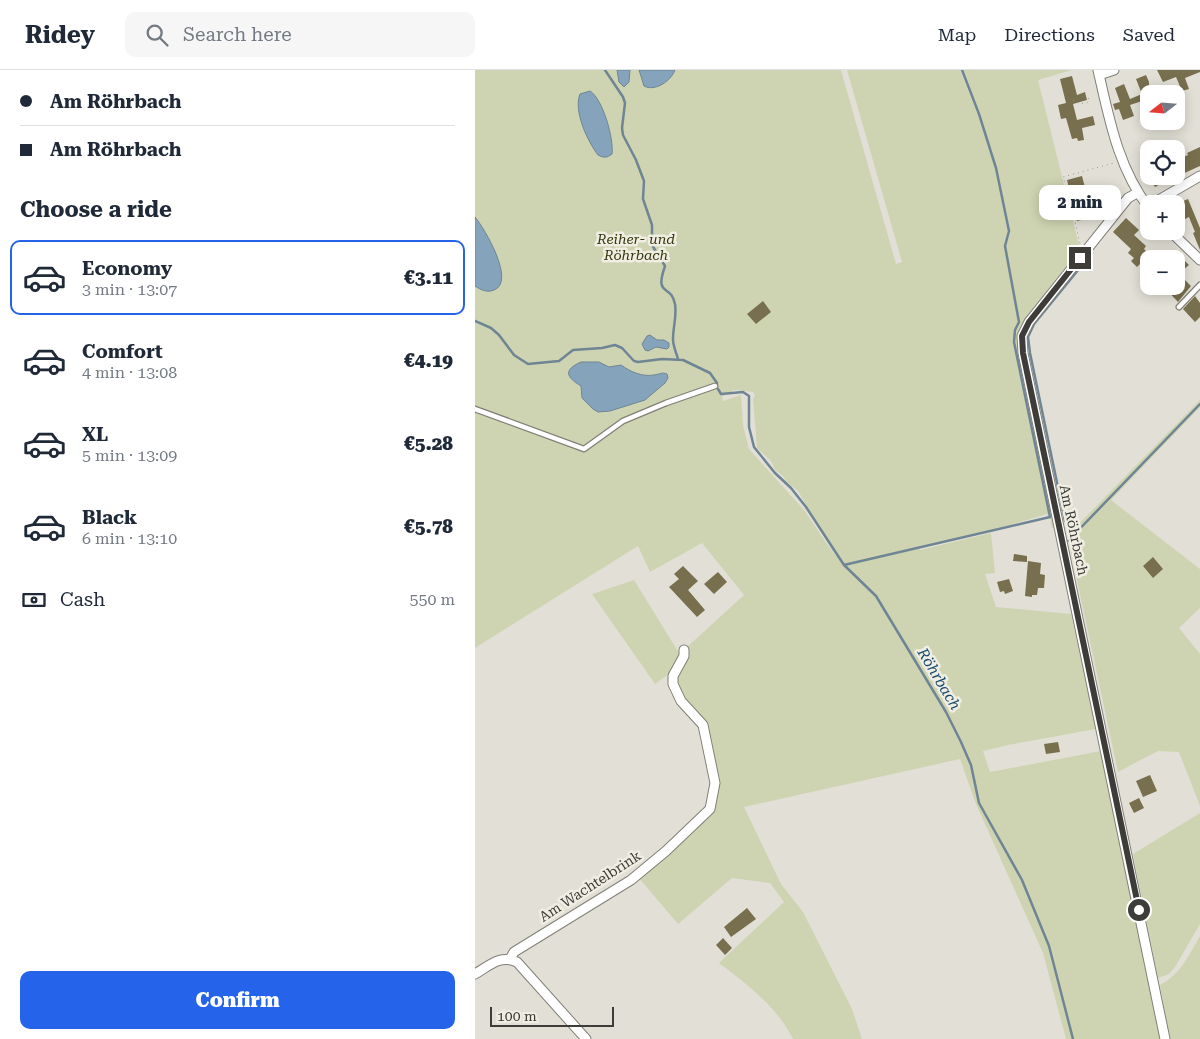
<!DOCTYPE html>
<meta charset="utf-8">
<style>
body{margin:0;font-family:"Roboto Serif",serif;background:#f6f6f7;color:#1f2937;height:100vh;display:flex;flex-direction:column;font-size:19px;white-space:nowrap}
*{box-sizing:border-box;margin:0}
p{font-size:16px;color:#747a83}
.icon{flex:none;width:28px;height:28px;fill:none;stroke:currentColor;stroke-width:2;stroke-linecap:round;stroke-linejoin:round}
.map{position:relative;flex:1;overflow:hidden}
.sheet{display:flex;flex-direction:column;background:#fff;width:475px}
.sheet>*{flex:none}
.hud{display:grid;align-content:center;height:110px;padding:0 20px;background:#fff}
.needle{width:32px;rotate:253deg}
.buttons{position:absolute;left:665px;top:15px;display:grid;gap:10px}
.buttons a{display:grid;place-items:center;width:45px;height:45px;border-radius:10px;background:#fff;box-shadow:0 2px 12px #0003;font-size:25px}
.scale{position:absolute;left:15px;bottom:12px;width:124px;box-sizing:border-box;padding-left:5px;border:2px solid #3d3c38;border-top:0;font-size:14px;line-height:18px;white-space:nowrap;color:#3d3c38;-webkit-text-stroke:4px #f0ede3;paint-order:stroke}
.end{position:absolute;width:22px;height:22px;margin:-11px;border:6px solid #3d3c38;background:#fff;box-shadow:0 0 0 2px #fff}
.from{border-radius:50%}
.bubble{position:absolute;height:35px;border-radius:10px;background:#fff;box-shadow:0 2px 12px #0003;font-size:16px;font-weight:800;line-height:35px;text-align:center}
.hud b{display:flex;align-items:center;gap:18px;height:48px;font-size:19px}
.hud b+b{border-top:1px solid #e0e1e3}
.hud i{width:12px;height:12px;background:#1f2937}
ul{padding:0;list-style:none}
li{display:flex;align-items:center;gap:15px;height:75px;margin:0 10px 8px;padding:0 10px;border:2px solid transparent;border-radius:10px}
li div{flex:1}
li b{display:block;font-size:19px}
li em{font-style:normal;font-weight:800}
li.active{border-color:#2563eb}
li>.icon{width:45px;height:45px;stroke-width:1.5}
h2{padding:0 20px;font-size:22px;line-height:60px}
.pay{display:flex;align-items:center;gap:12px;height:55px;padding:0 20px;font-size:19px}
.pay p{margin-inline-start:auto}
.cta{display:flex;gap:10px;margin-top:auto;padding:10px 20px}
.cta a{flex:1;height:58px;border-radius:10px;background:#2563eb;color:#fff;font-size:20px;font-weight:800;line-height:58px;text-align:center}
header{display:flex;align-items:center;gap:30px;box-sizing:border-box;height:70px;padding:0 25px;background:#fff;border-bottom:1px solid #e0e1e3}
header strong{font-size:24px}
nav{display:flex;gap:28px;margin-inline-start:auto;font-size:18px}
.search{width:350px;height:45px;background:#f6f6f7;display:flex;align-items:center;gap:12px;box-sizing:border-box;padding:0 18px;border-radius:10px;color:#747a83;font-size:19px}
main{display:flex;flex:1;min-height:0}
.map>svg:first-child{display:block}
.green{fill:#ced4b2;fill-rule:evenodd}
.water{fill:#85a4bc;stroke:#6f8594}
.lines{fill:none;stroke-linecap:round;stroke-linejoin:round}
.stream{stroke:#6f8594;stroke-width:2.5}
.building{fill:#786f4e}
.lane-casing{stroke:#827f76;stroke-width:7}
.street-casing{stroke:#827f76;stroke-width:11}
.path{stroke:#97958e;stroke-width:1;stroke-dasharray:1 4;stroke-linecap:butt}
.lane{stroke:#fff;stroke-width:4.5}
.street{stroke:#fff;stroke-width:9}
.route{stroke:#3d3c38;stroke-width:6}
.labels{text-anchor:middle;stroke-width:5;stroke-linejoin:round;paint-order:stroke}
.park-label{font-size:14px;font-style:italic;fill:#32370b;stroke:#f0ede3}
.street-label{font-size:14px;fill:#3d3c38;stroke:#f0ede3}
.water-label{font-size:15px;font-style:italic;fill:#14486b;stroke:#f0ede3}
</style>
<header>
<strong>Ridey</strong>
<div class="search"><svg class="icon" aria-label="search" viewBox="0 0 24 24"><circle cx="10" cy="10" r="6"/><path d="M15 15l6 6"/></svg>Search here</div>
<nav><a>Map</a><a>Directions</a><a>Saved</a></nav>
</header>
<main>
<section class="sheet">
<div class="hud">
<b><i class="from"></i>Am Röhrbach</b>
<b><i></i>Am Röhrbach</b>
</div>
<h2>Choose a ride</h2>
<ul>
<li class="active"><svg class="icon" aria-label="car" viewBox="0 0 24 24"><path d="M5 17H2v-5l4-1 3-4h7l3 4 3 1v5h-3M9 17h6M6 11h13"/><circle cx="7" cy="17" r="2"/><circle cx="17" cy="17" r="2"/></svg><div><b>Economy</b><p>3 min · 13:07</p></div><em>€3.11</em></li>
<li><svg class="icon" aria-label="car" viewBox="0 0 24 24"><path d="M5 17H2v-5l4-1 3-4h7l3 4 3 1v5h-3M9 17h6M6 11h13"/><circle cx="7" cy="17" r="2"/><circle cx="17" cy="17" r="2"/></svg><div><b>Comfort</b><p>4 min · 13:08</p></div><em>€4.19</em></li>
<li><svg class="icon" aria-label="car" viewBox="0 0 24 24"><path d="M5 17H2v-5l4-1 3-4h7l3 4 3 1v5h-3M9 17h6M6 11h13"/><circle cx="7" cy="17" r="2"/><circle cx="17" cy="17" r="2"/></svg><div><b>XL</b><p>5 min · 13:09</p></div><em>€5.28</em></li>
<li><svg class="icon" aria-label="car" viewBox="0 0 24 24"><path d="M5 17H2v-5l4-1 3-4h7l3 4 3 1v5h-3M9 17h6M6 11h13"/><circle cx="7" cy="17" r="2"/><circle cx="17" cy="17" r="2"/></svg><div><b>Black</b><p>6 min · 13:10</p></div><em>€5.78</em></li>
</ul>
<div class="pay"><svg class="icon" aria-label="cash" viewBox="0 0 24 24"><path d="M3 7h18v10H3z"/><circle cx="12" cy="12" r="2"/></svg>Cash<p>550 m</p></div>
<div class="cta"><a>Confirm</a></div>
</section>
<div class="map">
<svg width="725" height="969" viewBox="0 0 725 969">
<rect width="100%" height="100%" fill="#e2e0d6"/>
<path class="green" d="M0,0H366L421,194L427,192L372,0H485L503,45L520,98L533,161L531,169H533L535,161L522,98L505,43L488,0H597L563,10L605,179L554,243L543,266L581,457L577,458L575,449H573L572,444L532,456L444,478L445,480L516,463L520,503L510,504L521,537L596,544L621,659L533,675L508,681L515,702L626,681L686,969H591L568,883L501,734L485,689L269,737L306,814L328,842L377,939L387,969H318C302,937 272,914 244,893L309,832L295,813L257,808L203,854L164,808L218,762L238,741L230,654L208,631L200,614L201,606L211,578L269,525L227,473L175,502L163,476L0,578ZM259,320L278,322L280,325L278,329L282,378L296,391L300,400L308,406L311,411L323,421L361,487L329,440L274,379L268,355L266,325L248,331L247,327Z
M725,330V337L636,430L725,499V538L704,558L725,584V736L704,682L683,681L643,702L594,473L600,467L596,462Z
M159,510L204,583L198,601L180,614L117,524Z
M725,743V854L700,897L694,904L683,908L658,784Z
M725,866V969H695L685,915C706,904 713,886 725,866Z"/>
<path class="water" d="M142,0H155L154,12L149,17L144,12Z
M164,0H200C196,11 180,22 169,16Z
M115,21C128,29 139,69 137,84C132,88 129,88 123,85C113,72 98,41 105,24Z
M0,147C10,159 41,212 19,220C12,223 6,220 0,216Z
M175,265L182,270H189L194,273V277L192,279L181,277L173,281L170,280L167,274L172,266Z
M106,292H124L134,297L146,295C156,302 167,307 179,305C185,304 187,302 192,304L193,308L190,313L170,330L135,341L123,342L118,339L107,328L106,316C91,307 88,300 106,292Z"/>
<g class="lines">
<path class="stream" d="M130,0L148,27L150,33L147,58L148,65L161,90L169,111L168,129L177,155V175L190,196C179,228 196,213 200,234C202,246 198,257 198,269C198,276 201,282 203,289
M0,251L16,258L24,265L39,285L53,294L84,291L98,280L127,278L140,275L147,278L159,291L163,292L187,289L208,290L235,303L242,313
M243,319L246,324L268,322L274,326V357L279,377L300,403L316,418L331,437L369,495L401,526L471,642L486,672L496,695L504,733L547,810L574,876L598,969
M590,451L555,283L553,267L559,254L617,183
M593,471L725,334
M369,495L575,447L539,272L540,260L544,252L530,176L534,161L521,98L504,44L487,0"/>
</g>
<path class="building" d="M682,0H725V2L710,8L714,19L707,21L701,7L688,12Z
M671,5L674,12V39L670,30L655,35L659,46L648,50L644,39L640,40L638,34L645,32L640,18L649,14L655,29L667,24L661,9Z
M597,6L602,25L610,22L612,30L598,34L602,50L618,46L620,55L607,58L609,70L603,71L602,68L597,69L591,48L586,49L583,35L591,33L585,9Z
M725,77V96L705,105L701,97V90L713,85L712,83Z
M607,106L614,133L619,131L623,146L602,151L592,110Z
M674,106H700L680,117Z
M713,129L725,158V180L718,163L720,162L714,147L704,152L701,146V134Z
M651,148L664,160L659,165L671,176L669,179L679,189H670L662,197L656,191L659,188L653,183L656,179L638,162Z
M705,186L714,195L708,200L701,194V189Z
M701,201L716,216L703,232L688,216H701Z
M720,226L725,233V247L720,252L708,239Z
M288,231L296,242L281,254L272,244Z
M539,484L552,486V492L538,491Z
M678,487L688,499L678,508L668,496Z
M553,491L566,493L565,504L570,505L569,518H563L562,525H557V527L550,526Z
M208,496L223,511L213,520L230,540L222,547L194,517L204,509L199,504Z
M243,502L252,512L239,524L229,514Z
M534,509L538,521L530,524L529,521L525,522L522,512Z
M583,672L585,682L571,684L569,674Z
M675,705L682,721L668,727L661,711Z
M664,728L669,738L659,743L654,733Z
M272,838L281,849L256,867L249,857Z
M248,868L257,878L250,885L241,875Z"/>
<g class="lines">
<defs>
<path id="lane" d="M704,237L725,215
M0,339L109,379L148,351L191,333L240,316"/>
<path id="street" d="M623,0C634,48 643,98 674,138
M624,5L639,0
M662,123L653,128L554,252L547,266L548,283L690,969
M677,134L725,106
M695,161L725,190
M35,889L39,882L156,810L191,781L235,739L240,713L228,655L206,631L198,614V606L209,586V580
M0,904C14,896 25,884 42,892L111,969"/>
</defs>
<use href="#lane" class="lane-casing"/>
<use href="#street" class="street-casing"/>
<path class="path" d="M598,30L605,34L612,33L614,31L613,24
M594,119H592L588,107L639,93
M622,138L619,128L647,122
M598,143L605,174
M592,453L597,452"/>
<use href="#lane" class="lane"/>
<use href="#street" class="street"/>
</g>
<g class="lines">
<path class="route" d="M605,188L554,252L547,266L548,283L664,840"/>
</g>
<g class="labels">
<g class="park-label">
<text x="161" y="174">Reiher- und<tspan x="161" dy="16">Röhrbach</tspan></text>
</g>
<g class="street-label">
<text transform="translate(599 460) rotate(78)" y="5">Am Röhrbach</text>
<text transform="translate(115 816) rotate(-33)" y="5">Am Wachtelbrink</text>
</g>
<g class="water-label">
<text transform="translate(464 609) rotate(59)" y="5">Röhrbach</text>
</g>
</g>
</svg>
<div class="buttons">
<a><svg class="needle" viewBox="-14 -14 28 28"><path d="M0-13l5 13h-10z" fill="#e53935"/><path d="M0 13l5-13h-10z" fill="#747a83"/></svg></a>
<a><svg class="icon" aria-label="locate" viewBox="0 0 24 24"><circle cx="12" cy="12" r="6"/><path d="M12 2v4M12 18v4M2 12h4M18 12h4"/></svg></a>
<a>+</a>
<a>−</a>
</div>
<div class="scale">100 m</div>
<i class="end from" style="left:664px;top:840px"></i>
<i class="end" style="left:605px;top:188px"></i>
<div class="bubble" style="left:564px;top:115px;width:82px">2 min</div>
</div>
</main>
